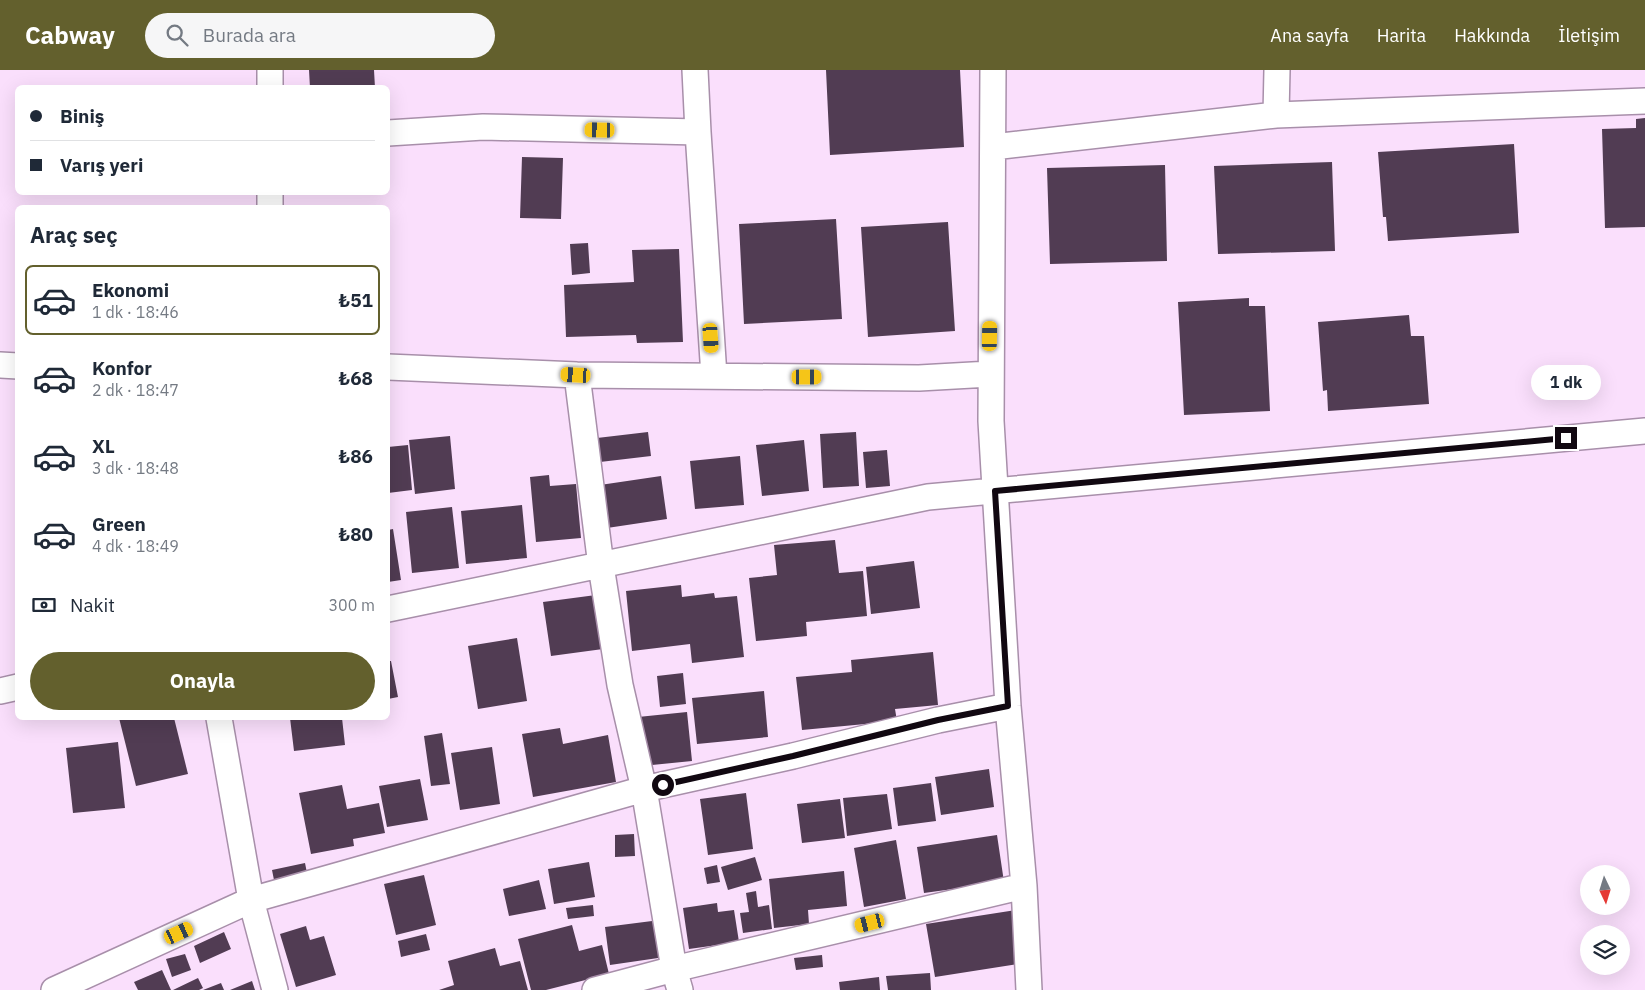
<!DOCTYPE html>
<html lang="tr">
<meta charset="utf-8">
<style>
body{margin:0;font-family:"IBM Plex Sans",sans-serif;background:#f6f6f7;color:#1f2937;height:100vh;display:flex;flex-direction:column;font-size:19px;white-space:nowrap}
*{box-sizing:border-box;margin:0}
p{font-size:16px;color:#747a83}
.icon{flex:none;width:28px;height:28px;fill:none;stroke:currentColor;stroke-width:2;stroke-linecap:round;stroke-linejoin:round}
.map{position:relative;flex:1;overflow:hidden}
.side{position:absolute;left:15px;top:135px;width:375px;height:515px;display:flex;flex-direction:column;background:#fff;border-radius:8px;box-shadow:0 5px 20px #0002}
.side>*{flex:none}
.guide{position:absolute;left:15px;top:15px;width:375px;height:110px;border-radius:8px;box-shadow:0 5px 20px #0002;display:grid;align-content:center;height:110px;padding:0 15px;background:#fff}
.needle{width:32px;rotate:176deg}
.controls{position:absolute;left:1580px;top:795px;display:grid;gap:10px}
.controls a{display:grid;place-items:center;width:50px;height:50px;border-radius:50%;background:#fff;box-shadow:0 5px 20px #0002;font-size:25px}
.end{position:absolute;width:22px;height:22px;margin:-11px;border:6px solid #110811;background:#fff;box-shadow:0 0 0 2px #fff}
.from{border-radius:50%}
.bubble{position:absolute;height:35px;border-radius:18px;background:#fff;box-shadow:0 5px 20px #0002;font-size:16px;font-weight:700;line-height:35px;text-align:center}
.car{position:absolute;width:15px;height:30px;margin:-15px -8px;border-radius:6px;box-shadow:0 0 4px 1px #0007;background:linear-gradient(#f5c518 24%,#345 0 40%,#f5c518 0 76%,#345 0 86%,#f5c518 0)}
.guide b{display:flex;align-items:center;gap:18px;height:48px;font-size:19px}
.guide b+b{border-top:1px solid #e0e1e3}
.guide i{width:12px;height:12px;background:#1f2937}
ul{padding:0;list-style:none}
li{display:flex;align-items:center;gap:15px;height:70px;margin:0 10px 8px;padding:0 5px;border:2px solid transparent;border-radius:8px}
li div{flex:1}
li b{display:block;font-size:19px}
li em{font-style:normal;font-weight:700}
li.selected{border-color:#63602d}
li>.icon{width:45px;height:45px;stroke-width:1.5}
h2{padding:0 15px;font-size:22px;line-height:60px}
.pay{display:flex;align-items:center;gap:12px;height:55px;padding:0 15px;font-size:19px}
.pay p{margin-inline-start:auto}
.cta{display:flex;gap:10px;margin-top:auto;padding:10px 15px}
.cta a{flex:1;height:58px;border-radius:30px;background:#63602d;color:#fff;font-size:20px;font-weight:700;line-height:58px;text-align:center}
header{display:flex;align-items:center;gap:30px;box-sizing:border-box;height:70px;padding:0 25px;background:#63602d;color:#fff}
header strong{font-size:24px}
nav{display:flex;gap:28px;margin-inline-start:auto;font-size:18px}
.search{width:350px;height:45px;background:#f6f6f7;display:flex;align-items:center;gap:12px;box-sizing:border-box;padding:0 18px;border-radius:28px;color:#747a83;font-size:19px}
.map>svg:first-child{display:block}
.building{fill:#513c53}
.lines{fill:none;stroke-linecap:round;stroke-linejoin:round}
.minor-casing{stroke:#a88faa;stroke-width:28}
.minor{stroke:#fff;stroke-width:25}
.route{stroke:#110811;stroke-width:6}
</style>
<header>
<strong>Cabway</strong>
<div class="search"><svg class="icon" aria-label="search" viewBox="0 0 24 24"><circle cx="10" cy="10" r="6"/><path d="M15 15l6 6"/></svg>Burada ara</div>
<nav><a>Ana sayfa</a><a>Harita</a><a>Hakkında</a><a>İletişim</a></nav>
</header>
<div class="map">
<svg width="1645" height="920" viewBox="0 0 1645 920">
<rect width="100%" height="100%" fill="#fadffc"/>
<path class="building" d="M309,0H374L375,18H310Z
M826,0H960L964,77L830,85Z
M1645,48V157L1605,158L1602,59L1636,58V49Z
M1514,74L1519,163L1388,171L1386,147H1383L1378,82Z
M522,87L563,88L561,149L520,148Z
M1332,92L1335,181L1218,184L1214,96Z
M1165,95L1167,191L1050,194L1047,98Z
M836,149L842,249L744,254L739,154Z
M948,152L955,261L868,267L861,157Z
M588,173L590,203L572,205L570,174Z
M679,179L683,272L637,273L636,265L566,267L564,215L634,212L632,180Z
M1249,228V236H1265L1270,341L1184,345L1178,232Z
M1409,245L1411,266H1424L1429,334L1328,341L1327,320L1323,321L1318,252Z
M648,362L651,386L600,392L597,368Z
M856,362L859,416L823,418L820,364Z
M450,366L455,419L415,424L409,370Z
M804,370L809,421L762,426L756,375Z
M408,375L412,420L388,423V377Z
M887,380L890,416L866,418L863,382Z
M740,386L744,435L695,439L690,391Z
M549,405L550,416L576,414L581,468L536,472L530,407Z
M661,406L667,449L607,458L600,415Z
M522,435L527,488L466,494L461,441Z
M452,437L459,498L412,503L406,442Z
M393,459L401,510L388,512V460Z
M835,470L839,503L863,501L867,546L806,552L807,566L756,571L749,508L777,505L774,475Z
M914,491L920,538L871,544L866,497Z
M681,515L682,527L714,523L715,528L737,526L744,587L692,593L690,574L632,581L626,521Z
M596,525L603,579L551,586L543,532Z
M517,568L527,631L478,639L468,576Z
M933,582L938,635L895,639L897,651L802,660L796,607L852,602L851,590Z
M388,591H391L398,627L388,629Z
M683,603L686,634L660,637L657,606Z
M764,621L768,667L697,674L692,628Z
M687,642L692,691L642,696L638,647Z
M119,648H174L188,704L136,716Z
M290,648H342L345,675L294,681Z
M560,658L563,674L608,665L616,712L533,727L522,664Z
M442,663L450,714L431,716L424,666Z
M118,672L125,738L73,743L66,678Z
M492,677L500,734L460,740L451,683Z
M989,699L994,737L941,745L935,707Z
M420,709L428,750L387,757L379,716Z
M931,713L936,751L898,756L893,718Z
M342,715L347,739L379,733L385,763L353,769L354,776L311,784L299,723Z
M746,723L753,779L708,785L700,729Z
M887,724L892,759L847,766L843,728Z
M840,729L845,768L802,773L797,734Z
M634,764L635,786L615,787V765Z
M997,765L1004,812L924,823L917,777Z
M896,770L906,829L864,837L854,778Z
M755,787L762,810L728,820L721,797Z
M589,792L595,827L554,834L548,799Z
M305,793L307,803L274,810L272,800Z
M717,795L720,812L707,814L704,798Z
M844,801L847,836L808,840L809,854L774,858L769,809Z
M424,805L436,855L396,865L384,814Z
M539,810L546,839L509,846L503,819Z
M756,821L758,837L769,835L772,859L743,863L740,843L749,842L746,823Z
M717,833L718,842L734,840L739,872L689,879L683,838Z
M593,835L594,846L568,849L566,838Z
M1016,840L1025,893L935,907L926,854Z
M660,850L665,887L610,895L605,857Z
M572,855L579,881L602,875L609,904L546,920H531L518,869Z
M306,856L310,870L324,866L336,905L296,917L280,864Z
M224,862L231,879L200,893L194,876Z
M426,864L430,880L401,887L398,871Z
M495,878L500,896L520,891L528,920H439L454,915L448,891Z
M185,884L191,900L172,907L166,889Z
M822,885L823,897L796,900L794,888Z
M162,900L171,920H138L134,912Z
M930,903L931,920H888L886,906Z
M879,907L880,920H840L839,912Z
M198,908L203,918L199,920H173Z
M252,911L255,920H230Z
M221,913L224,920H203Z"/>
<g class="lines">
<defs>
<path id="minor" d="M695,0L698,62L714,306
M993,0L991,351L1008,636L1024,816L1029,920
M270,18V0
M1276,45L1277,0
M388,63L483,57L698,62
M993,77L1276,45L1645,31
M270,122V138
M0,295L18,296
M388,297L577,305L919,308L990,304
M577,305L601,496L620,615L644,719L674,899L680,920
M388,539L928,427L1645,361
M0,621L18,617
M219,648L251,830L275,920
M54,920L251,830L644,719L793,686L938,650L1008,636
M595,920L674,899L1024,816"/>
</defs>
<use href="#minor" class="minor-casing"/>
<use href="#minor" class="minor"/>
</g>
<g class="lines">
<path class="route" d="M663,715L793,686L938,650L1008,636L995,421L1566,368"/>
</g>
</svg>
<div class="controls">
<a><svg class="needle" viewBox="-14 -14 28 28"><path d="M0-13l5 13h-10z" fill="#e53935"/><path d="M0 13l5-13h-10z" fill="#747a83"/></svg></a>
<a><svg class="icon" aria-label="layers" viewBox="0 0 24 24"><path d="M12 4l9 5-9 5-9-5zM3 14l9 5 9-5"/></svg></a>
</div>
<i class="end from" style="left:663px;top:715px"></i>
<i class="end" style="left:1566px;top:368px"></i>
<div class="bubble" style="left:1531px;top:295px;width:70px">1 dk</div>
<i class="car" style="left:600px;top:60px;rotate:271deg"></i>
<i class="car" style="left:990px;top:266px;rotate:1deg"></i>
<i class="car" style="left:711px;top:268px;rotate:176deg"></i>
<i class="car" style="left:576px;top:305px;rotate:273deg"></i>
<i class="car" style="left:807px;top:307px;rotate:90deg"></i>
<i class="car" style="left:870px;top:853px;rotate:256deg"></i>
<i class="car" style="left:179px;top:863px;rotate:65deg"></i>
<div class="guide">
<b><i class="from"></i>Biniş</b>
<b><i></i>Varış yeri</b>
</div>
<section class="side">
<h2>Araç seç</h2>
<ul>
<li class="selected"><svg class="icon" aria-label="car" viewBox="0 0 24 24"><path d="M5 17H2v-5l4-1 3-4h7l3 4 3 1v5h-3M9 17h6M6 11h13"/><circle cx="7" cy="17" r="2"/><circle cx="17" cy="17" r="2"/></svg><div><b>Ekonomi</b><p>1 dk · 18:46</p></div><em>₺51</em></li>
<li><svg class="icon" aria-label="car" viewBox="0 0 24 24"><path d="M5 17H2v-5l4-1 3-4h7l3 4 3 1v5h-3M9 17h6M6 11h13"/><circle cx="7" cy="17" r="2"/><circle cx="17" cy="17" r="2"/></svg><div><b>Konfor</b><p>2 dk · 18:47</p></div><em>₺68</em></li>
<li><svg class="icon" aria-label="car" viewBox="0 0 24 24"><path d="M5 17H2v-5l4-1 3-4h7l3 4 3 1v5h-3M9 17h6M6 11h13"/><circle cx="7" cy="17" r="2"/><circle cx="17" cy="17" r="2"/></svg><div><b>XL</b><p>3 dk · 18:48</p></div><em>₺86</em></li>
<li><svg class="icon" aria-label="car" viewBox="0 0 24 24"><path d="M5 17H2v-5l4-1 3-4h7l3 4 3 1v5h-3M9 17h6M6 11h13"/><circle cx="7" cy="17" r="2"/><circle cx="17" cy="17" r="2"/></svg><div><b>Green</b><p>4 dk · 18:49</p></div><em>₺80</em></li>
</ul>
<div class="pay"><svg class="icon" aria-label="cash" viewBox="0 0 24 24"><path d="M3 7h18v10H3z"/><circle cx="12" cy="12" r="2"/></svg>Nakit<p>300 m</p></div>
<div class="cta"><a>Onayla</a></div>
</section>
</div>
